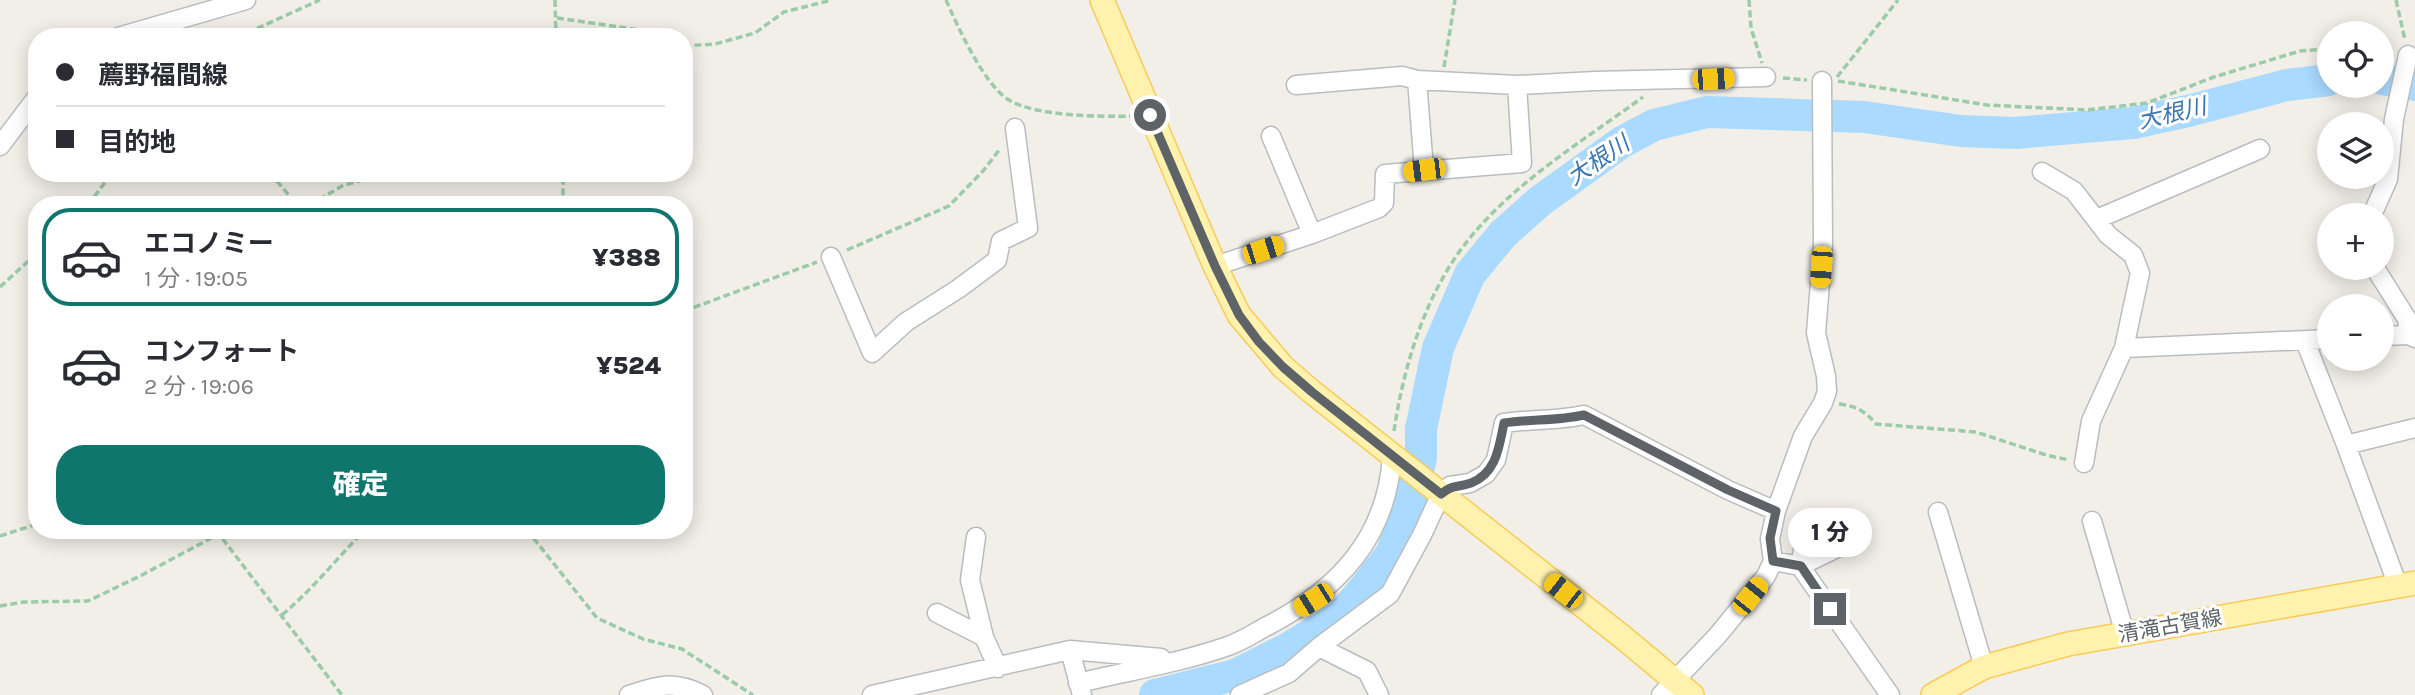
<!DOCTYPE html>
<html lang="ja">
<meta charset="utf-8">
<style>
body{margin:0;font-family:Karla,"Noto Sans JP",sans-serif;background:#f7f7f7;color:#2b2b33;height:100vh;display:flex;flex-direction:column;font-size:26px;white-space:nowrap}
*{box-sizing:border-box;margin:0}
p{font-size:23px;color:#7c7c81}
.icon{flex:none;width:38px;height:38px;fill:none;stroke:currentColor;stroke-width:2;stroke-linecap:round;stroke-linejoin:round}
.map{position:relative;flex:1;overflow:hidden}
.details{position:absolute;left:28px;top:196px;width:665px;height:343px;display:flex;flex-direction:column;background:#fff;border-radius:28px;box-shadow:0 4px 18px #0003}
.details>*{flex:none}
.hud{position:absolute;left:28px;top:28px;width:665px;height:154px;border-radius:28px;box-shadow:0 4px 18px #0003;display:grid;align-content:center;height:154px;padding:0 28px;background:#fff}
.tools{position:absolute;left:2317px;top:21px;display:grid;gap:14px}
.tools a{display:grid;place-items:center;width:77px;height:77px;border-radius:50%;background:#fff;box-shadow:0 4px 18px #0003;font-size:35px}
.end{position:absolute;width:32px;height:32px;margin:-16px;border:9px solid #5e6368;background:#fff;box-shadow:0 0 0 4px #fff}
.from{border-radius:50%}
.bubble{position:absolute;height:49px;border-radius:24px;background:#fff;box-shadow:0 4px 18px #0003;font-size:23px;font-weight:800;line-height:49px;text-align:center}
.car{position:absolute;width:21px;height:42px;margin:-21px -10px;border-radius:9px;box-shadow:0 0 5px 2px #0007;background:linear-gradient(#f5c518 24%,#345 0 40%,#f5c518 0 76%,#345 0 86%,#f5c518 0)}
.hud b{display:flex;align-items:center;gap:24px;height:66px;font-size:26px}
.hud b+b{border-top:2px solid #e1e1e2}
.hud i{width:18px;height:18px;background:#2b2b33}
ul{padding:12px 0 0;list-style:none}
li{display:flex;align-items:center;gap:21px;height:98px;margin:0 14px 10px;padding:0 14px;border:4px solid transparent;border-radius:28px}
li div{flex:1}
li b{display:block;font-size:26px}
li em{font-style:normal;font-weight:800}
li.current{border-color:#0f766e}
li>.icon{width:63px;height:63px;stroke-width:1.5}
.button{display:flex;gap:14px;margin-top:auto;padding:14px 28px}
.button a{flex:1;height:80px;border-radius:28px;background:#0f766e;color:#fff;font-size:28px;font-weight:800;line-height:80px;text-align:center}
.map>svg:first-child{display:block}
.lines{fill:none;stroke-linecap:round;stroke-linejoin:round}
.river{stroke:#aadaff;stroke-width:32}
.minor-casing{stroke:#b9bdc1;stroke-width:21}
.major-casing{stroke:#f9cb58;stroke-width:26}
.path{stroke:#9bcba8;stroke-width:3.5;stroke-dasharray:7 3.5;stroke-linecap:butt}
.minor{stroke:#fff;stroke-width:18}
.major{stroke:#fff2af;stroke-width:23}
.route{stroke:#5e6368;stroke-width:9}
.labels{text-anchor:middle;stroke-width:6;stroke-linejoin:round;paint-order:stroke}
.street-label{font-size:21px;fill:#5e6368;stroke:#fff}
.water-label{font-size:23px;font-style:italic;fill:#3c74af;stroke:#fff}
</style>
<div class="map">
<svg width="2415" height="695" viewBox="0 0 2415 695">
<rect width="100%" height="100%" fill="#f1efe7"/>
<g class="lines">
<path class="river" d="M2382,79L2415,85
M1155,695L1235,675L1287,649L1340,617L1368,584L1391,554L1409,509L1421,458V429L1438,348L1470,274L1503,234L1540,201L1622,142L1654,125L1707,112L1864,117L1961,131L2015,133L2133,123L2188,111L2287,85L2329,80"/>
<defs>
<path id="minor" d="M118,37L246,0
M1296,85L1402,76L1417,80
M1271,136L1312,234
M0,146L37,97
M1424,170L1417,80L1517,85L1595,81L1766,77
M2042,172L2074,191L2108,235L2133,255L2140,273L2124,348L2091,421L2084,463
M2372,215L2388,179L2394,119L2408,55
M2097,219L2260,149
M831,257L872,353L906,322L958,289L997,260L1001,241L1028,228L1015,128
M1215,266L1312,234L1379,208L1384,203L1385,174L1522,163L1517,85
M2375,268L2407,319L2409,335
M2382,336L2409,335L2415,338
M2305,341L2346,445L2398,586
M2124,348L2329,339
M2346,445L2415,428
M1938,512L1984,667
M2092,521L2125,634
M976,537L970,580L984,637L998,668
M1773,561L1800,566L1890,695
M1800,566L1845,544
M1800,566L1806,534
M937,613L984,637
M1319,647L1367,671L1379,695
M1070,650L1082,695
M1078,683C1128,671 1180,663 1228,646C1243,641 1257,631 1271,624C1339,588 1387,537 1392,456
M629,695C658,685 675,680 703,695
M872,695L1070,650L1161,658
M1240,695L1289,673L1319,647L1390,594L1422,535L1441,494L1450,486L1470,483L1486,474L1496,460L1504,423C1531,419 1557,421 1584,415L1728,490L1776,511
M1661,695L1718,635L1766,576L1773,561L1770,539L1776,511L1803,436L1823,403L1827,391L1826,376L1816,333L1823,245L1822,81"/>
<path id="major" d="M1102,0L1215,266L1239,315L1283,367L1312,392L1625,639L1692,695
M1933,695L1984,667L2068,644L2415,583"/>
</defs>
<use href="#minor" class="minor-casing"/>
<use href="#major" class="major-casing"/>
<path class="path" d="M555,0L556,37
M946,0C958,27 984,85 1009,100C1035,116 1099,117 1131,116
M1749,0L1751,28L1762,63
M2396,0L2405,40
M557,18L640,30L649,37
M238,37L320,0
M684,46L715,44L755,33L784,12L832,0
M2382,51L2392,53
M1444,67L1455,0
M1837,77L1898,0
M1783,78L1807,80
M1838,81L1987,105L2087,110L2147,103L2214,77L2300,51L2329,49
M270,173L293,200L302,205
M88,205L112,173
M310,205L342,186L359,181L366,173
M559,205L563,196V173
M847,250L949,206L983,171L1000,149
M0,287L37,253
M684,311L817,262
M1839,404C1856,406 1865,411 1876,424L1976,432L2046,455L2069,460
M1394,431C1404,364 1426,292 1469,239C1516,181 1583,141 1643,97
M527,530L597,618L643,639L682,649L753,695
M0,536L37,524
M0,606L24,602L88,601L142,575L219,534L342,695
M282,615C313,589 337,558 365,530"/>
<use href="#minor" class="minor"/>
<use href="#major" class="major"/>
</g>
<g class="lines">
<path class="route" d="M1150,115L1215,266L1239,315L1259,342L1283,367L1312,392L1441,494C1453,484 1457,488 1471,483C1497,473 1499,446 1504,423C1531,419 1557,421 1584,415L1728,490L1776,511L1770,538L1773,561L1801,566L1830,609"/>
</g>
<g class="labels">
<g class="street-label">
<text transform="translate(2170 626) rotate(-10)" y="7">清滝古賀線</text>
</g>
<g class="water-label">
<text transform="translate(2172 113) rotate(-13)" y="8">大根川</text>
<text transform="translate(1598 160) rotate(-34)" y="8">大根川</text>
</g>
</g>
</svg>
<div class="tools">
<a><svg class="icon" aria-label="locate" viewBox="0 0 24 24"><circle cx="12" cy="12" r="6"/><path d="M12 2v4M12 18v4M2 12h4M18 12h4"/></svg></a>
<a><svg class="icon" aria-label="layers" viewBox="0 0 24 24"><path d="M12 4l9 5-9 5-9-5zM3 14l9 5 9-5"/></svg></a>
<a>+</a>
<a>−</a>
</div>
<i class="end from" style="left:1150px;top:115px"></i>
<i class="end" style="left:1830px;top:609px"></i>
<div class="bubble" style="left:1788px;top:508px;width:84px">1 分</div>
<i class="car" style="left:1713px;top:79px;rotate:88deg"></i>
<i class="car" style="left:1424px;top:170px;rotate:263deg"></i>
<i class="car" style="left:1263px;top:250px;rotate:72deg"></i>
<i class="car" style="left:1821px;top:267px;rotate:184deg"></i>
<i class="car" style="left:1563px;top:591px;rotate:308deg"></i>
<i class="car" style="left:1750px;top:596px;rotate:39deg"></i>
<i class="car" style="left:1313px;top:600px;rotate:238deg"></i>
<div class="hud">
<b><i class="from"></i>薦野福間線</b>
<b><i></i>目的地</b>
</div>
<section class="details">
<ul>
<li class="current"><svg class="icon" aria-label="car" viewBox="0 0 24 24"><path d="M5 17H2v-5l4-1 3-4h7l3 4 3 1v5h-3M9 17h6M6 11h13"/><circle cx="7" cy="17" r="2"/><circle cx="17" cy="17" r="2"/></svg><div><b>エコノミー</b><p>1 分 · 19:05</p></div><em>¥388</em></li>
<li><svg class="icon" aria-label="car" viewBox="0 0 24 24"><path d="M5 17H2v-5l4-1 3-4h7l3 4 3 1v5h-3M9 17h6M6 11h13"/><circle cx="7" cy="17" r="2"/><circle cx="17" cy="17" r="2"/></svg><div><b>コンフォート</b><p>2 分 · 19:06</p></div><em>¥524</em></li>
</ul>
<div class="button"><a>確定</a></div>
</section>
</div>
